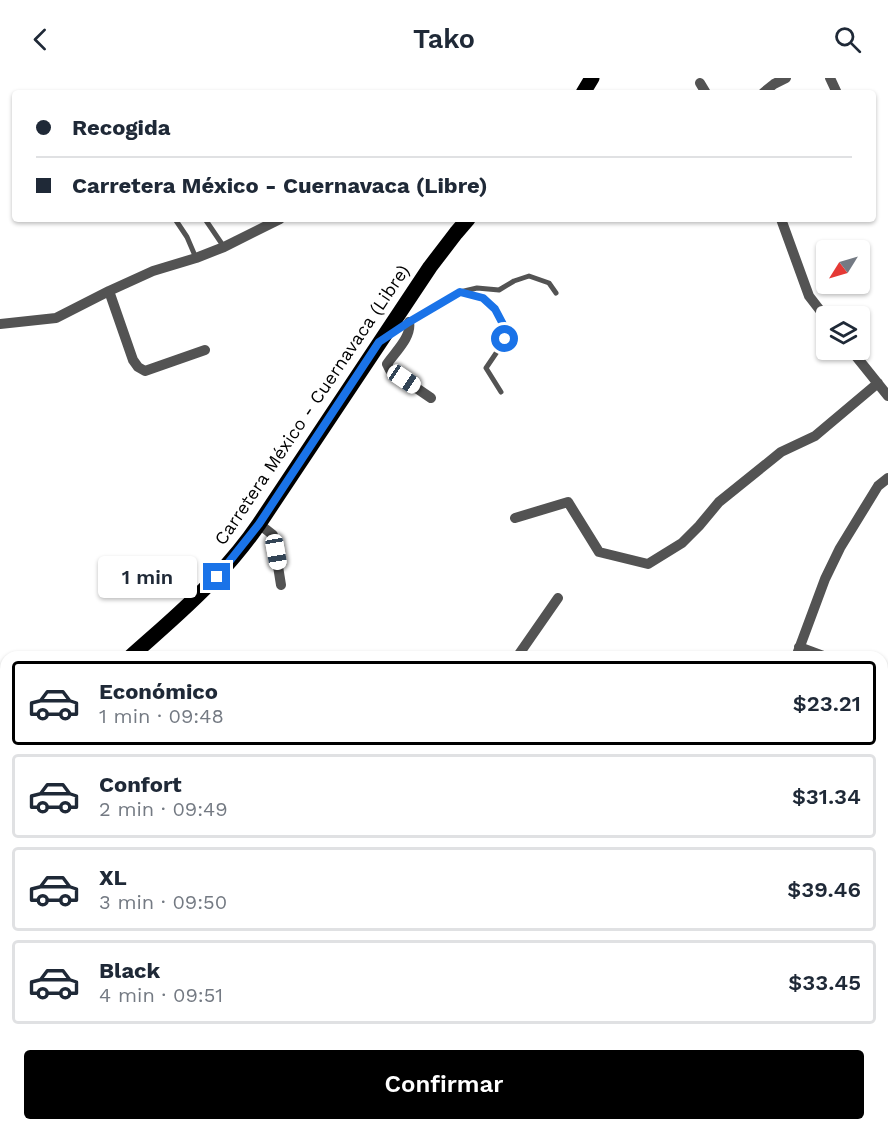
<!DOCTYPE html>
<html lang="es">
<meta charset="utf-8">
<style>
body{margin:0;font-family:"Work Sans",sans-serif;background:#f2f2f3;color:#1f2937;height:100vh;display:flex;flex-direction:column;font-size:22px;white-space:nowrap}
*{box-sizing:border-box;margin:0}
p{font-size:20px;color:#747a83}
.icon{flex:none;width:33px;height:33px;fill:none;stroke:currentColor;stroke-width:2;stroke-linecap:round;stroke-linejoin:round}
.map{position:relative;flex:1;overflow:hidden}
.details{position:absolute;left:0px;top:573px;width:888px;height:480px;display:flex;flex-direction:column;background:#fff;border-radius:18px 18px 0 0;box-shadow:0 2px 4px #0004}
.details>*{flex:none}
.top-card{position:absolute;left:12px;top:12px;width:864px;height:132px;border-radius:6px;box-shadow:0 2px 4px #0004;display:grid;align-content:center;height:132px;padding:0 24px;background:#fff}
.needle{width:39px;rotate:233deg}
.fabs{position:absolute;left:816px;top:162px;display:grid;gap:12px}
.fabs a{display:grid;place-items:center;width:54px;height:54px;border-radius:6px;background:#fff;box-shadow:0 2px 4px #0004;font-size:30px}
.end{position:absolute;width:27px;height:27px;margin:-14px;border:8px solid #1a73e8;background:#fff;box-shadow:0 0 0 3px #fff}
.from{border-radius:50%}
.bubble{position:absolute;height:42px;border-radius:6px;background:#fff;box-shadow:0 2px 4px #0004;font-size:20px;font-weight:600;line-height:42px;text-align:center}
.car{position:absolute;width:18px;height:36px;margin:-18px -9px;border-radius:8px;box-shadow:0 0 4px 2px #0007;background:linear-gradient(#fff 24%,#345 0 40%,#fff 0 76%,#345 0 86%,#fff 0)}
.top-card b{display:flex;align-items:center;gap:21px;height:57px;font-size:22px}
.top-card b+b{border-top:2px solid #e0e1e3}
.top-card i{width:15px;height:15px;background:#1f2937}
ul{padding:10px 0 0;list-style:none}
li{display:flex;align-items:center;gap:18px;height:84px;margin:0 12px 9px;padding:0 12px;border:3px solid #e0e1e3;border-radius:6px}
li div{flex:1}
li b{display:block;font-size:22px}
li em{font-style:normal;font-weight:600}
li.active{border-color:#000}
li>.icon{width:54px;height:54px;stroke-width:1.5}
.primary-button{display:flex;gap:12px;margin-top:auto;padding:12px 24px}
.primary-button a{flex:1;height:69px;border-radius:6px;background:#000;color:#fff;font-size:24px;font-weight:600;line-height:69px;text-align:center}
header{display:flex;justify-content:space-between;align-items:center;height:78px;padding:0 24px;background:#fff;font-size:27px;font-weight:600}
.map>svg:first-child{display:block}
.green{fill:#dadada}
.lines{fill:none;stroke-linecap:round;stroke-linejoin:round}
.lane{stroke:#535353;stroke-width:5}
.street{stroke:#535353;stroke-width:10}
.primary{stroke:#000;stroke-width:15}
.route{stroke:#1a73e8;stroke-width:8}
.labels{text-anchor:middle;stroke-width:6;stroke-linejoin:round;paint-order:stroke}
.street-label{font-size:18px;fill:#000;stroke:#fff}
</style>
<header><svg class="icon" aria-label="back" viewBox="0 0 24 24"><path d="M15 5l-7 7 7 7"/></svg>Tako<svg class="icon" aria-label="search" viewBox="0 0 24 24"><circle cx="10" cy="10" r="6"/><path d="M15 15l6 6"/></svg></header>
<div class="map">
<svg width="888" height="1053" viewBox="0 0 888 1053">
<rect width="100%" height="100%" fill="#fff"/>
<path class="green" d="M0,810L3,812L5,830L2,833L6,840V1047H89L93,1053H0Z"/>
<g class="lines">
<path class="lane" d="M175,141L187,159L196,180
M205,141L224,169
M462,215L483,220L495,231L505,250V262L486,290L501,314
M409,244L460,214L477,210L499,212L514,203L529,198L549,205L556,215"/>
<path class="street" d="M830,0L837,15
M700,5L706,15
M763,15L774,6L786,0
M781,141L809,218L826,240
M109,213L133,282L138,289L145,293L205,272
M409,244C412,259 395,274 387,286L390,292L431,320
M0,246L56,240L109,213L153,193L196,180L224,169L280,141
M851,272L888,318
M515,440L568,424L599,474L648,486L682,465L699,448L719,424L781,374L815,358L878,305
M259,446L273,457L281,507
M799,569L826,579
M517,579L558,520
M796,579L825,501L840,470L878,408L888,400
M0,804L6,808
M882,900L888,898
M22,1047V1053
M344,1047L346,1053
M712,1047L713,1053
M778,1047L784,1053
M810,1047L813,1053
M297,1053L308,1047
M660,1053L661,1047"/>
<path class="primary" d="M583,15L592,0
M130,579C159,553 189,528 215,500C231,483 246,465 259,446L430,189L456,155L468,141
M0,696L6,690"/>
</g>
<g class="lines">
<path class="route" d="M217,499L259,446L379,264L409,244L460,214L483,220L495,231L505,250V261"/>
</g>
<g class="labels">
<g class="street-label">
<text transform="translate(312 327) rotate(-56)" y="6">Carretera México - Cuernavaca (Libre)</text>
</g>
</g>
</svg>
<div class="fabs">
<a><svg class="needle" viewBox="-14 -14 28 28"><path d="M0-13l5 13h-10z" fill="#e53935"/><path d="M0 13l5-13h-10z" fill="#747a83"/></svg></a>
<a><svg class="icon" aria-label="layers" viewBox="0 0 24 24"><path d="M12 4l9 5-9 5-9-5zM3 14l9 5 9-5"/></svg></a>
</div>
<i class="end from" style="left:505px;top:261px"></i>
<i class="end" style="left:217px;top:499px"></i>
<div class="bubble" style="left:98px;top:478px;width:99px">1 min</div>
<i class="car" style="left:404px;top:301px;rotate:124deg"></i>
<i class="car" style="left:276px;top:474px;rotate:170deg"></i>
<div class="top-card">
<b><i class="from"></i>Recogida</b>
<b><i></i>Carretera México - Cuernavaca (Libre)</b>
</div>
<section class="details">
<ul>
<li class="active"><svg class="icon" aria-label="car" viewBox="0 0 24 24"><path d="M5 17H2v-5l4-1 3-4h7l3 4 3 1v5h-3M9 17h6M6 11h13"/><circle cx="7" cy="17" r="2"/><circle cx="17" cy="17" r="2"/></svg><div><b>Económico</b><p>1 min · 09:48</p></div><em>$23.21</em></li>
<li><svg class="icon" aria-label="car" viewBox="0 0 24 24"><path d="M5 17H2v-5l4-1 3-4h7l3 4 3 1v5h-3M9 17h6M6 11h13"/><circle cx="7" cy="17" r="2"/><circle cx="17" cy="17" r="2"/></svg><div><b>Confort</b><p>2 min · 09:49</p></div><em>$31.34</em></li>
<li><svg class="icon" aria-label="car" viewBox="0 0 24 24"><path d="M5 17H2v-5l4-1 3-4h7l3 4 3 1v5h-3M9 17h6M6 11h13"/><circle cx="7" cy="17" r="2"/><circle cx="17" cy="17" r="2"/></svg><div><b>XL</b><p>3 min · 09:50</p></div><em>$39.46</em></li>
<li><svg class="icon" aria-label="car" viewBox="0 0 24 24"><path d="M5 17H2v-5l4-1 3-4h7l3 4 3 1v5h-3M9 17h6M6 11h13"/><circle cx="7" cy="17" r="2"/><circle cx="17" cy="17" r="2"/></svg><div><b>Black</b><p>4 min · 09:51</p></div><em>$33.45</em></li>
</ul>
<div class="primary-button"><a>Confirmar</a></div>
</section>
</div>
